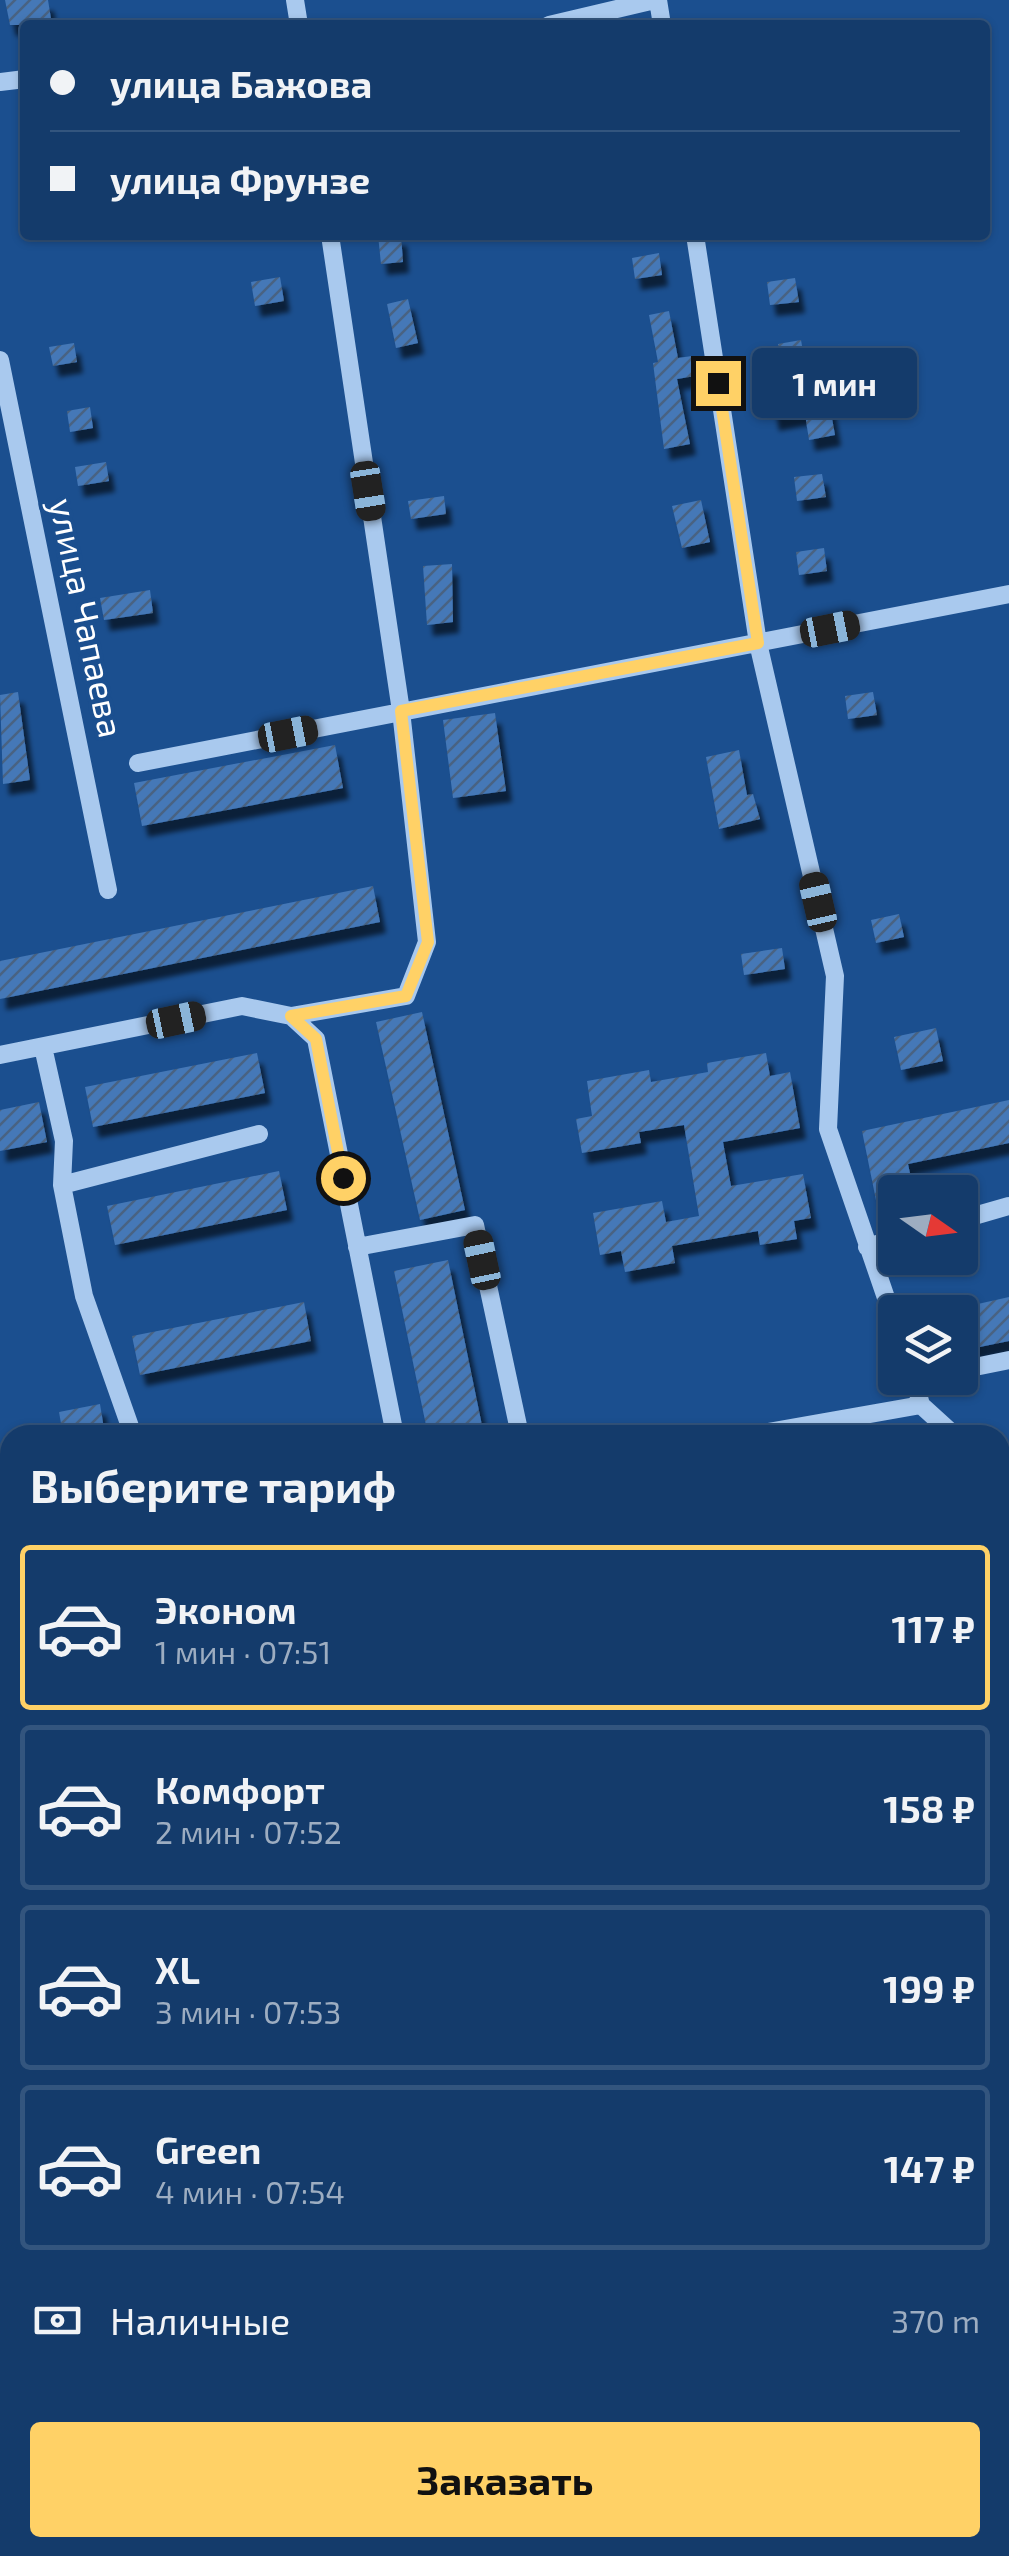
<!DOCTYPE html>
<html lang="ru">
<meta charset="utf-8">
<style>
body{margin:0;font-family:"Exo 2",sans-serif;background:#214673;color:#f1f3f6;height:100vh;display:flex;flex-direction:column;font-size:38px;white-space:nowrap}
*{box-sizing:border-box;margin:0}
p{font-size:32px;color:#9dadc1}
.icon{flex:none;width:55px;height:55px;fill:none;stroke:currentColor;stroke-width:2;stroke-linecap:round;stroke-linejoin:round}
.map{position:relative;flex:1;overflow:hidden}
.drawer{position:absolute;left:0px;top:1425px;width:1010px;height:1132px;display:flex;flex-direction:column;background:#143b6b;border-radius:30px 30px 0 0;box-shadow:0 2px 8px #0004,0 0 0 2px #33557e}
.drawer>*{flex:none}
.hud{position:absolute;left:20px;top:20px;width:970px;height:220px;border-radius:10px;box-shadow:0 2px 8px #0004,0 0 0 2px #33557e;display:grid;align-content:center;height:220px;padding:0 30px;background:#143b6b}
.needle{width:65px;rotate:104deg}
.controls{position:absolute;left:878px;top:1175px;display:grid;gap:20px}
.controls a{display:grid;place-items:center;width:100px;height:100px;border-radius:10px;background:#143b6b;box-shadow:0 2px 8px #0004,0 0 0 2px #33557e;font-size:50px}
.end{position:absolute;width:45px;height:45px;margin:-22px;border:12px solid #ffd166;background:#111;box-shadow:0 0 0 5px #111}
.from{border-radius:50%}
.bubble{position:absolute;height:70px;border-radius:10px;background:#143b6b;box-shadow:0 2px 8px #0004,0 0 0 2px #33557e;font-size:32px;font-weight:700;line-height:70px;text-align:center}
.car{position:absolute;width:30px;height:60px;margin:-30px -15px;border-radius:12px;box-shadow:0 0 8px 2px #0007;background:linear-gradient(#222 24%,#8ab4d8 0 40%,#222 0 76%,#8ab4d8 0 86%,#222 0)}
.hud b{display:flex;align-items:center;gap:35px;height:95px;font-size:38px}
.hud b+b{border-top:2px solid #33557e}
.hud i{width:25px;height:25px;background:#f1f3f6}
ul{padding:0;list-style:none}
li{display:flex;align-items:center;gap:30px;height:165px;margin:0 20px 15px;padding:0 10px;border:5px solid #33557e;border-radius:10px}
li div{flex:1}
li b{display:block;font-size:38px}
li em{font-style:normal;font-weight:700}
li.active{border-color:#ffd166}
li>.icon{width:90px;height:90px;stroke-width:1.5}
h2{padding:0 30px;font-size:45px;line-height:120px}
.pay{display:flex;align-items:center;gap:25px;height:110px;padding:0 30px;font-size:38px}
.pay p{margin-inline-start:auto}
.cta{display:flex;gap:20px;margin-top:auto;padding:20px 30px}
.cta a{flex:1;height:115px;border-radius:10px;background:#ffd166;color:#111;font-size:40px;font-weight:700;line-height:115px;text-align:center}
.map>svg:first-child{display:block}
.park{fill:#2e69ad}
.building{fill:url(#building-hatch);filter:url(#shadow)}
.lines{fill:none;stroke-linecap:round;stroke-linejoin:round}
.path{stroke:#a9c9ee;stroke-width:4;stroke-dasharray:5 8;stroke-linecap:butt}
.minor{stroke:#a9c9ee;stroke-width:18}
.major{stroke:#f0f6ff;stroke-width:25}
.route{stroke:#ffd166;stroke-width:12}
.labels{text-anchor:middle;stroke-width:8;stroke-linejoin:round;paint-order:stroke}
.street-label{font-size:35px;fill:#fff;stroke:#1b4f8f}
</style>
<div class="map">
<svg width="1009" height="2556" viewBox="0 0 1009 2556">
<defs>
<pattern id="building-hatch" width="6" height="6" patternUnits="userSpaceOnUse" patternTransform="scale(2.5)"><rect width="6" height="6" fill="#4478b7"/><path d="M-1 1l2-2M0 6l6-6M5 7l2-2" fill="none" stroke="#486282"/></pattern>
<filter id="shadow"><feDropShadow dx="6" dy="11" stdDeviation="2.5" flood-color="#0009"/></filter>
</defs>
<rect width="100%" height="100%" fill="#1b4f8f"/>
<path class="park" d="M1000,1763L1009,1770V2290L1000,2292Z"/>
<path class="building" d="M5,0H48L52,25H10Z
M378,235H401L403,262L381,264Z
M659,253L662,275L635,279L632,258Z
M280,277L284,301L255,306L251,282Z
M795,278L799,302L770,305L767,282Z
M408,299L418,343L396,348L387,304Z
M669,311L678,358L692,356L695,376L677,379L690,444L664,449L653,363L658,362L649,315Z
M801,340L810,392L827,390L835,435L809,440L805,414L773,420L770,399L787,396L778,344Z
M74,343L77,362L53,366L49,347Z
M90,407L93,428L70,432L67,411Z
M106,462L109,481L78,486L75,467Z
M822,474L826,497L797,501L794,477Z
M444,496L446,514L411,519L408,501Z
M701,500L710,542L682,548L672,506Z
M824,548L827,571L799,575L796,552Z
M452,564L453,622L427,625L423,566Z
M150,590L153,613L104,620L100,598Z
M18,692L30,780L3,784L0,695Z
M873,692L877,715L848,719L845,696Z
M495,713L506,791L453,798L443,720Z
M335,745L343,788L142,826L134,783Z
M739,750L747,795L753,794L760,819L719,829L706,757Z
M373,886L380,922L0,999V961Z
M899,914L904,937L876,943L871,920Z
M782,948L785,969L744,975L741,954Z
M422,1012L465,1210L420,1220L376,1022Z
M936,1028L943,1061L901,1070L894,1037Z
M257,1053L265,1093L93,1127L85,1087Z
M766,1053L770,1076L790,1072L800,1128L723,1142L731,1186L803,1174L811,1218L794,1221L797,1239L760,1245L758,1231L672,1246L675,1263L625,1272L621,1251L600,1255L593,1213L662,1201L666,1222L699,1216L684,1125L639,1132L641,1143L582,1153L576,1119L592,1116L587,1081L649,1070L651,1082L708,1072L707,1063Z
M1009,1100V1143L908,1164L914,1192H895V1202L877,1205L862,1131Z
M39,1102L47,1142L0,1151V1110Z
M279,1171L287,1210L115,1245L107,1206Z
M448,1260L484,1435H428L394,1271Z
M1009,1297V1341L960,1351V1308Z
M304,1302L311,1341L140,1375L132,1336Z
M100,1404L105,1435H63L59,1412Z"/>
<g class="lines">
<path class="path" d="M1000,1766L1009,1764
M1000,1776L1009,1821
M0,1943L10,1941
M1000,1996L1009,1995
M1000,2280L1009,2278"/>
<path class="minor" d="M295,0L299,25
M658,0L662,25
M549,25L655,0
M0,82L25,79
M695,235L758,643L835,976L828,1129L895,1324
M0,360L108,890
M138,763L1009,594
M291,1016L406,996L427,942L401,711L330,235
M43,1047L64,1141L62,1185L84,1296L133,1435
M0,1055L242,1006L291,1016L316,1039L395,1435
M62,1185L259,1134
M960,1220L1009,1206
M357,1247L475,1225L520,1435
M867,1247L895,1239
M960,1370L1009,1360
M914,1378L921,1405
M921,1405L954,1435
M752,1435L921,1405
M1000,1486L1009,1501
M1000,1525L1009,1523
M1000,1707L1009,1705
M0,1739L10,1737
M0,1884L10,1882
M0,1969L10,1966
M0,2069L10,2066
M0,2299L10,2298
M1000,2425L1009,2424
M386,2548L388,2556
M447,2548L449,2556
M561,2548L563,2556
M775,2548L777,2556
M897,2548L898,2556
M238,2551L239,2556
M88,2556L100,2548"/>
<path class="major" d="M1000,2307L1009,2306
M0,2478L10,2476"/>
</g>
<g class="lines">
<path class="route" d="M343,1178L316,1039L291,1016L406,996L428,942L401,711L758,643L718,383"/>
</g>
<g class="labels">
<g class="street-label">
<text transform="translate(86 618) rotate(78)" y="12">улица Чапаева</text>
</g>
</g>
</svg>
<div class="controls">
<a><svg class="needle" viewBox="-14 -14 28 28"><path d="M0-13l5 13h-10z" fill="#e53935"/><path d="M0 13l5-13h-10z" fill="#9dadc1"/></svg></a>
<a><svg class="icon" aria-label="layers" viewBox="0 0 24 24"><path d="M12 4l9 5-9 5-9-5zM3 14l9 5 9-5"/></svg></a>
</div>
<i class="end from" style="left:343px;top:1178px"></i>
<i class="end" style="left:718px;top:383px"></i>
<div class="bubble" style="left:752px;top:348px;width:165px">1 мин</div>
<i class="car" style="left:368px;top:491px;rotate:171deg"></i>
<i class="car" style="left:830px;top:629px;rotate:79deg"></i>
<i class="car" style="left:288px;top:734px;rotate:79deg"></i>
<i class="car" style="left:818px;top:902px;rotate:347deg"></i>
<i class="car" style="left:176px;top:1020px;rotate:78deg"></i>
<i class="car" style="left:482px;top:1260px;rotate:348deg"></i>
<div class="hud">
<b><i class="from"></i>улица Бажова</b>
<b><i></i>улица Фрунзе</b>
</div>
<section class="drawer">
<h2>Выберите тариф</h2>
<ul>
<li class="active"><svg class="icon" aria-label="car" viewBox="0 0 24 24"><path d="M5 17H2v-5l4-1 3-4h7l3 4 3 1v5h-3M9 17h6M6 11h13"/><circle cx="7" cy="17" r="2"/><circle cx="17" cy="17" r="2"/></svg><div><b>Эконом</b><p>1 мин · 07:51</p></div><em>117 ₽</em></li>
<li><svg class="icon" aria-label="car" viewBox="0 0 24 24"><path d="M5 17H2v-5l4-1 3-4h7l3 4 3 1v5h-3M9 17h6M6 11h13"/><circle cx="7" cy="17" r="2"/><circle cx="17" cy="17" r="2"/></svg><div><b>Комфорт</b><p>2 мин · 07:52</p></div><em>158 ₽</em></li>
<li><svg class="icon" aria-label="car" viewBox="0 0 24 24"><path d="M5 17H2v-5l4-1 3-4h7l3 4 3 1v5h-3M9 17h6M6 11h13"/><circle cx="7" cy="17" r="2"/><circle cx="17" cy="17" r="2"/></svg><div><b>XL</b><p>3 мин · 07:53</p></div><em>199 ₽</em></li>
<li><svg class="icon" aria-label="car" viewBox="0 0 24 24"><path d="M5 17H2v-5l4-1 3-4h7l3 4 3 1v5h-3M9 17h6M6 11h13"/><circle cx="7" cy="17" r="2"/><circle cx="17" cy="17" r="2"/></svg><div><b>Green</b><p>4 мин · 07:54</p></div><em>147 ₽</em></li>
</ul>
<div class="pay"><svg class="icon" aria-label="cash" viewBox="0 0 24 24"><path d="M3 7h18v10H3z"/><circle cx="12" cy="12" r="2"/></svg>Наличные<p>370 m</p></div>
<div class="cta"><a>Заказать</a></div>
</section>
</div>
